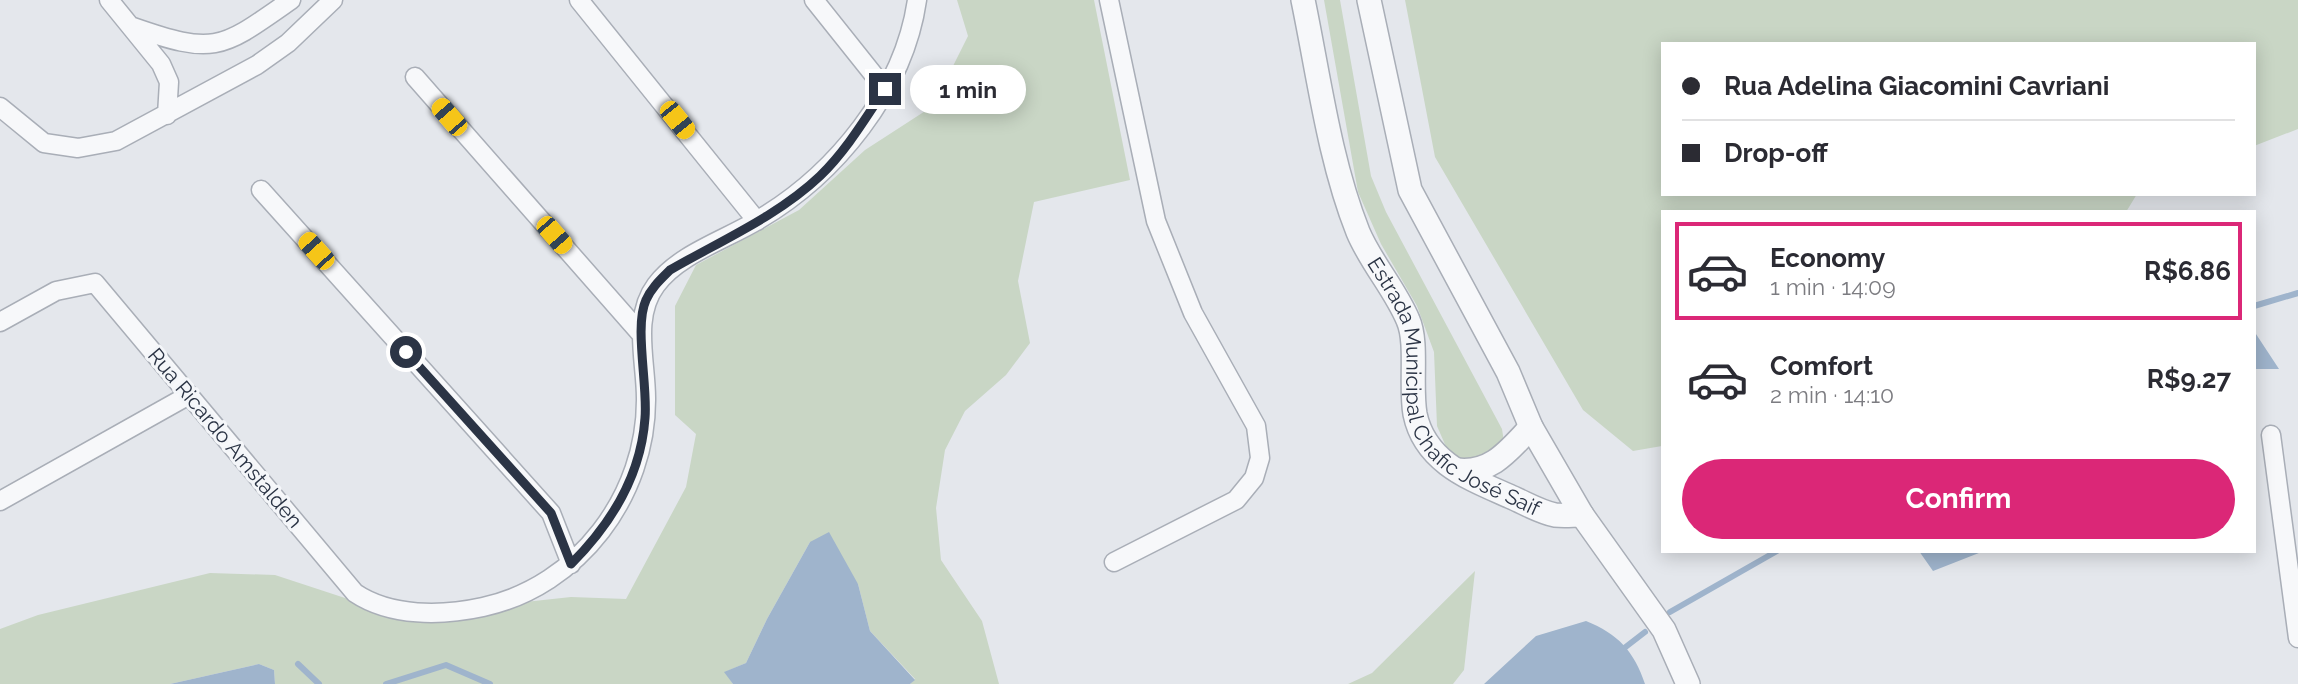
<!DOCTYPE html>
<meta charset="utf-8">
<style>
body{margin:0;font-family:Raleway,sans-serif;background:#f2f2f3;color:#2b2b33;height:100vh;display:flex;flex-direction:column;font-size:26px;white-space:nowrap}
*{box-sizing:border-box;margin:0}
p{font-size:23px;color:#7c7c81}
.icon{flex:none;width:38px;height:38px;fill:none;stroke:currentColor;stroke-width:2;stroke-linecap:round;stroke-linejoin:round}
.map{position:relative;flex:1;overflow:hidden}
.sheet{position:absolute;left:1661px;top:210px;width:595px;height:343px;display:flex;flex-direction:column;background:#fff;border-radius:0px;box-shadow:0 4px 18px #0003}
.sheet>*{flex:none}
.top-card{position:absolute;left:1661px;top:42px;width:595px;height:154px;border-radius:0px;box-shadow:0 4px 18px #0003;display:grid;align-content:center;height:154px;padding:0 21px;background:#fff}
.end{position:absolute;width:32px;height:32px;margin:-16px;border:9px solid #2b3445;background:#fff;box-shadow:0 0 0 4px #fff}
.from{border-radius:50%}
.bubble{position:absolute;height:49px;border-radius:24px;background:#fff;box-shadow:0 4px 18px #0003;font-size:23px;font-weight:700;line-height:49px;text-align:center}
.car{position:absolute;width:21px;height:42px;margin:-21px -10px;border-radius:9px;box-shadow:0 0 5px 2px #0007;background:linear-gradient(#f5c518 24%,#345 0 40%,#f5c518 0 76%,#345 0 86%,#f5c518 0)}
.top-card b{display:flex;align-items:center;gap:24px;height:66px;font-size:26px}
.top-card b+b{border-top:2px solid #e1e1e2}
.top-card i{width:18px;height:18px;background:#2b2b33}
ul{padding:12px 0 0;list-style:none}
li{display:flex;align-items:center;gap:21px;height:98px;margin:0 14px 10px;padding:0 7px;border:4px solid transparent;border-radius:0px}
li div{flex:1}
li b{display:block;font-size:26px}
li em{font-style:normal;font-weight:700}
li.active{border-color:#db2777}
li>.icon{width:63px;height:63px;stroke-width:1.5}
.action{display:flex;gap:14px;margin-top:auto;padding:14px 21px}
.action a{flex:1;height:80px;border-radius:42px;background:#db2777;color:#fff;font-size:28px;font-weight:700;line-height:80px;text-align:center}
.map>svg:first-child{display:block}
.green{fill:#c9d6c5}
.water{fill:#9fb4cc}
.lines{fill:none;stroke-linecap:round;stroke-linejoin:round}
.stream{stroke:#9fb4cc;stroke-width:6}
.minor-casing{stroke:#a9aeb7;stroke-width:21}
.tertiary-casing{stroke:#a9aeb7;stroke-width:26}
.minor{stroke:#f7f8fa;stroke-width:18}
.tertiary{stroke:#f7f8fa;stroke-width:23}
.route{stroke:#2b3445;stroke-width:9}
.labels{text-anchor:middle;stroke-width:6;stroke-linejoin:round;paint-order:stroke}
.street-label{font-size:21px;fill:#2b3445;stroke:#f4f6f9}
</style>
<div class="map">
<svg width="2298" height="684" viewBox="0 0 2298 684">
<rect width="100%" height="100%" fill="#e4e7ec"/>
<path class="green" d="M957,0H1094L1130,180L1034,202L1018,281L1030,343L1006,375L965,411L945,450L936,508L941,560L982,621L999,684H910L915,679L870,631L858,584L810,542L767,619L746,663L725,672L733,684H275L274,670L259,664L170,684H0V629L38,615L210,573L275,575L412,620L464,619L525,602L571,597L626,599L686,487L696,434L675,415V306L696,265L799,210L865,150L933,106L968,36Z
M1324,0H1340L1371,176L1386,212L1502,429L1504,442L1498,453L1464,464L1447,449L1437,426L1434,352L1417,306L1381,244L1358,192Z
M1405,0H2298V129L2254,146V44H1662V194H2137L2126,212H1662V446L1633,451L1583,410L1435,157Z
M1475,571L1464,670L1453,684H1348L1372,673Z"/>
<path class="water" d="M2254,331L2279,369H2254Z
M829,532L858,584L870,631L915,680L910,684H733L724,672L746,663L767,619L810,542Z
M1919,551H1984L1933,571Z
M1586,621C1618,634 1634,651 1645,684H1484L1536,636Z
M259,664L274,670L275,684H170Z"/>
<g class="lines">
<path class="stream" d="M2254,306L2298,293
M1670,612L1777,551
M1623,649L1645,632
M298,664L319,684
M386,684L446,665L490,684"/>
<defs>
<path id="minor" d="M109,0L161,64L169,82L167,115
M579,0L757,221
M814,0L885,89
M1109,0L1156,221L1193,313L1256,426L1260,458L1254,478L1236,500L1114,562
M133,27C216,56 221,49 291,0
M415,77L641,334
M0,107L44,143L78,148L116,141L257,65L288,43L333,0
M261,190L551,513L571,564
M0,322L56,291L95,283L355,593C391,617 442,616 483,607C579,586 647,495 646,398C646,361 632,317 656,285C679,254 725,240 758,220C835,175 904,91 917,0
M2271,435L2298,638
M0,501L189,395"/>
<g id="tertiary">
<path id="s1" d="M1303,0C1319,77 1329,159 1358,232C1371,263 1395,289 1408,320C1418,342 1410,386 1415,414C1425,463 1471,479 1511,497C1525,503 1540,512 1555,515C1564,516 1573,515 1582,515"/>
<path d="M1369,0L1410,190L1508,372L1531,427L1582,515L1664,630L1688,684"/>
<path d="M1457,470C1492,474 1509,450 1531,427"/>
</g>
</defs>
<use href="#minor" class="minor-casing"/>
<use href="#tertiary" class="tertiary-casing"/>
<use href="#minor" class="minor"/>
<use href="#tertiary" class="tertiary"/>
</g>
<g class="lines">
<path class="route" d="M406,352L551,513L571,564C611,524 641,476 645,418C648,386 634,326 646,300C651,288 661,279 670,270C720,241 778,216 820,176C846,151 865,119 885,89"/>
</g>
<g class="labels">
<g class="street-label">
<text dy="7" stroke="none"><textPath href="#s1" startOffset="434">Estrada Municipal Chafic José Saif</textPath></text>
<text transform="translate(225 438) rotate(50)" y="7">Rua Ricardo Amstalden</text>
</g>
</g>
</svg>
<i class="end from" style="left:406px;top:352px"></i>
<i class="end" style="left:885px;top:89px"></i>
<div class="bubble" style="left:910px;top:65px;width:116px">1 min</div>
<i class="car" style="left:449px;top:117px;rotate:319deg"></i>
<i class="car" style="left:677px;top:120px;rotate:141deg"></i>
<i class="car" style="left:554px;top:235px;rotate:139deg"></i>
<i class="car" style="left:316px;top:251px;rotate:318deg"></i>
<div class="top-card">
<b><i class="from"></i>Rua Adelina Giacomini Cavriani</b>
<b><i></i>Drop-off</b>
</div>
<section class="sheet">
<ul>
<li class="active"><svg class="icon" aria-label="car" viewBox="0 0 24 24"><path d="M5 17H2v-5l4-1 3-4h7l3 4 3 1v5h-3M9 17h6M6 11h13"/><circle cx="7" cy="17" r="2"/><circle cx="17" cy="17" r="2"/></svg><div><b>Economy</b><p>1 min · 14:09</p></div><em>R$6.86</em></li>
<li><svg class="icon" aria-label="car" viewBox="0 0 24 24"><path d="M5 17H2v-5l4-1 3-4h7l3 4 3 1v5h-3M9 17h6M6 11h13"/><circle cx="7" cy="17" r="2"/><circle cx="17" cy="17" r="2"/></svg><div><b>Comfort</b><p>2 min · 14:10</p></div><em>R$9.27</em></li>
</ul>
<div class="action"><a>Confirm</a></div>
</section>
</div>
